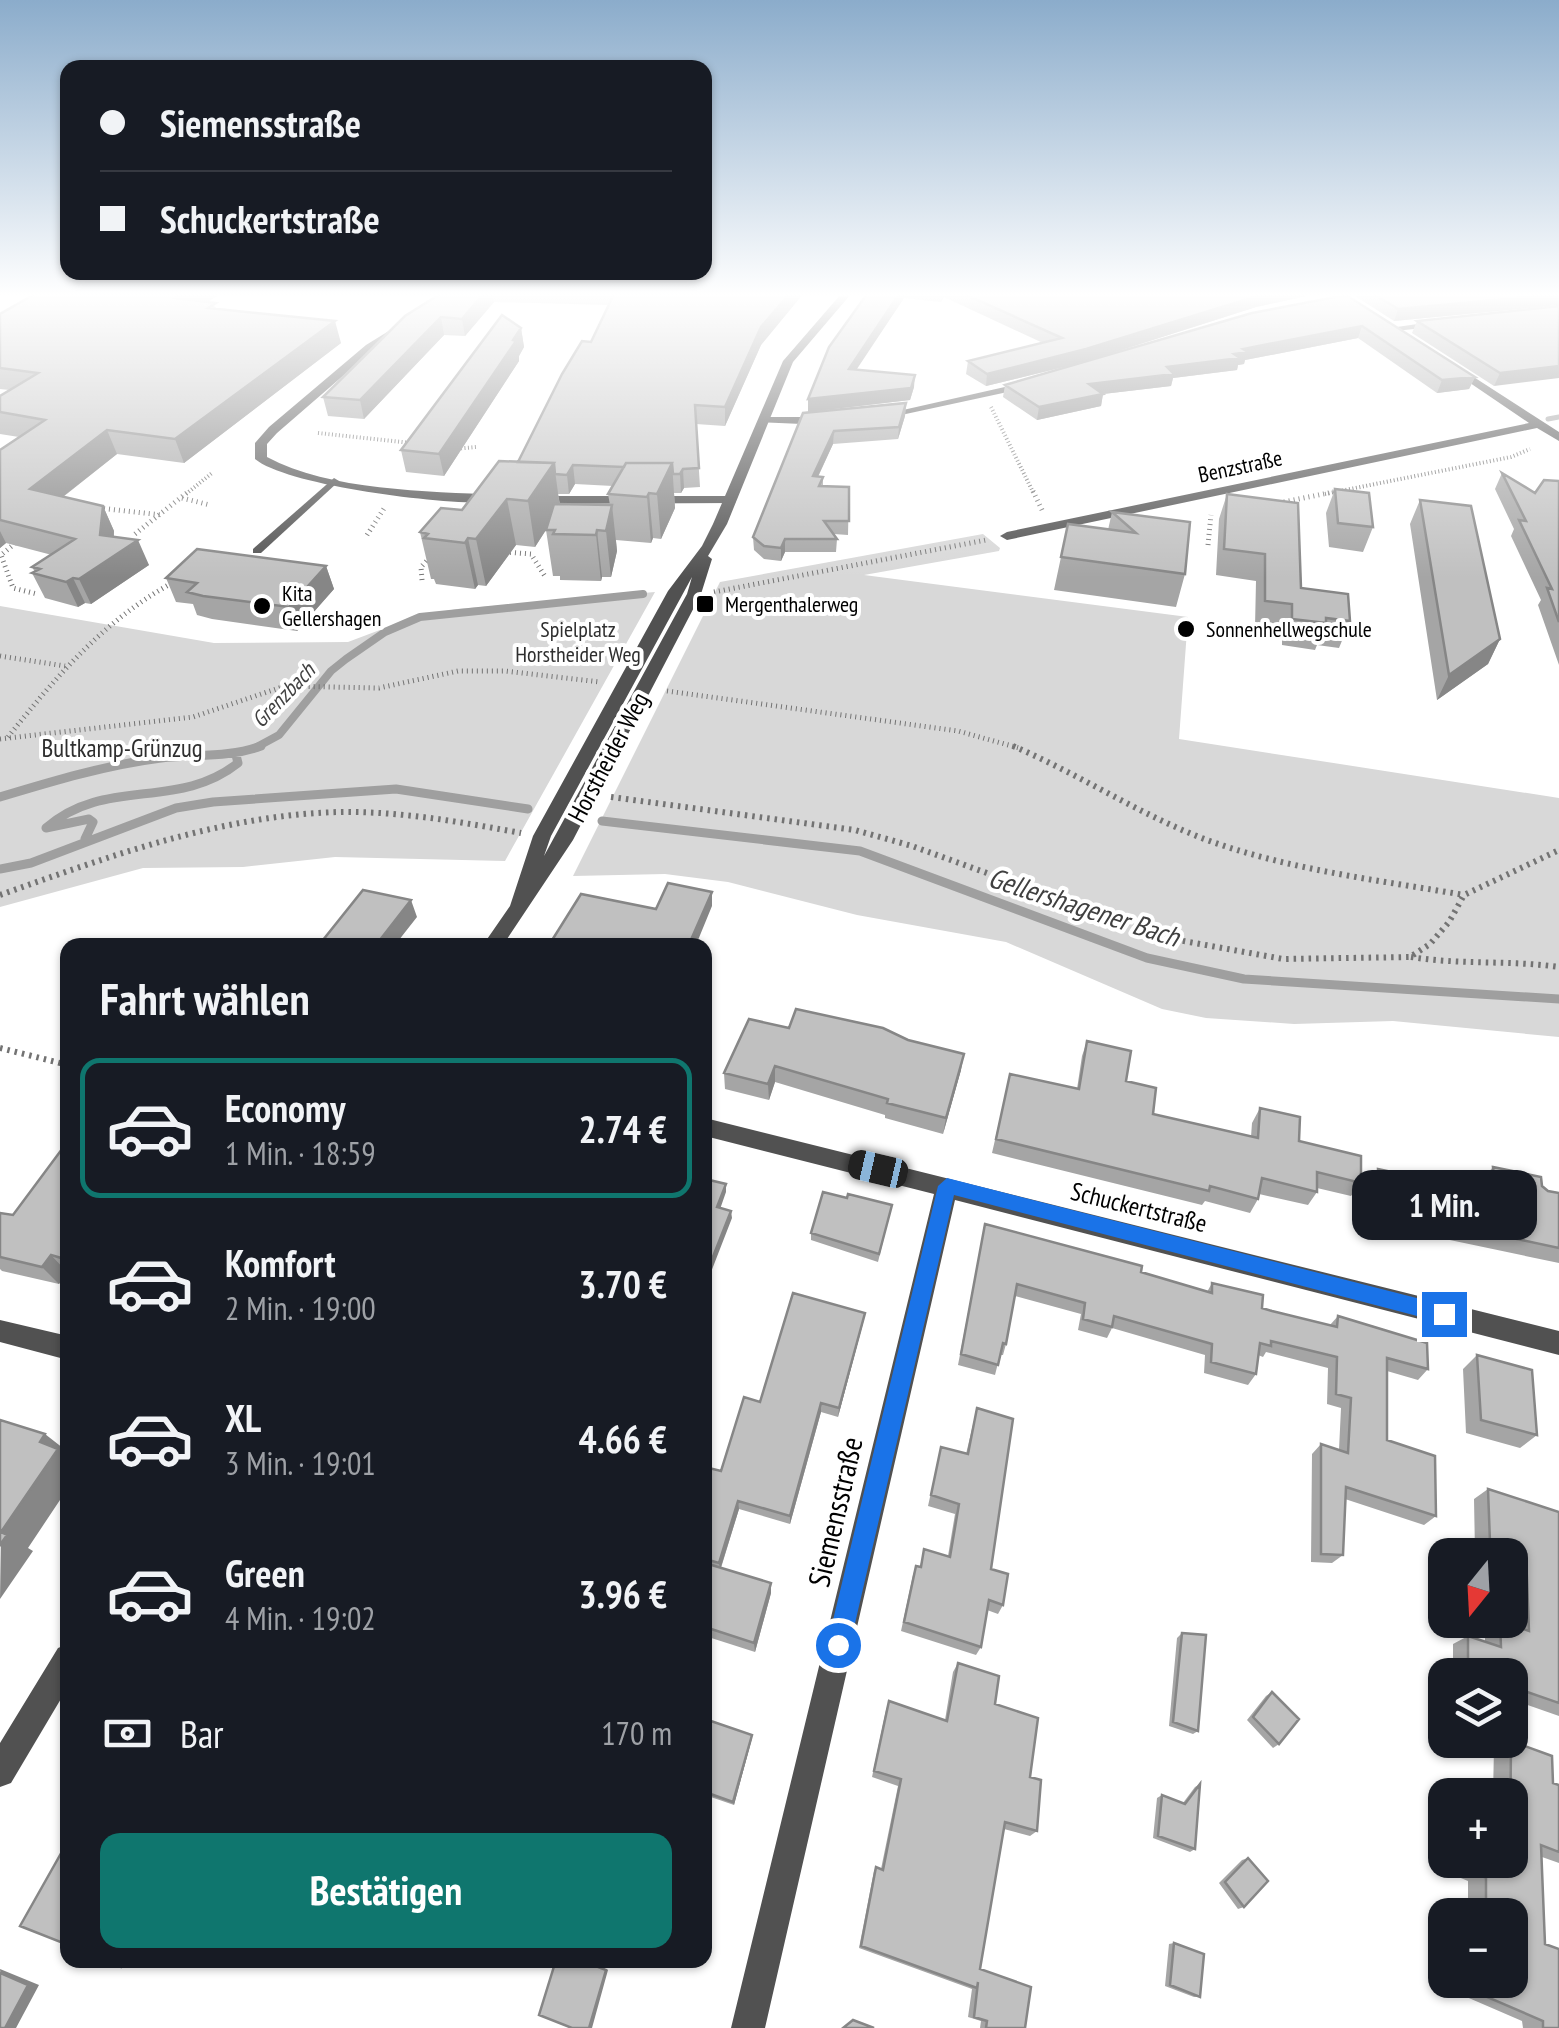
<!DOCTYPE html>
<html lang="de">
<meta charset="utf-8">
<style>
body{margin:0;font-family:"PT Sans Narrow",sans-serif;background:#242831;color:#f1f3f6;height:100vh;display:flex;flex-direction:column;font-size:38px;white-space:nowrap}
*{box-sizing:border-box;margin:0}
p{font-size:32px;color:#9ea1a6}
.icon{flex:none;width:55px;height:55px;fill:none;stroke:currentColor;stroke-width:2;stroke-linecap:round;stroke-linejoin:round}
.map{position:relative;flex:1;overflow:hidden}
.panel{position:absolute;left:60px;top:938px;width:652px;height:1030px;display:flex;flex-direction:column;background:#171b24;border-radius:20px;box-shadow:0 2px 8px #0004}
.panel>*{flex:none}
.banner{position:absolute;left:60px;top:60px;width:652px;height:220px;border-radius:20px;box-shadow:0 2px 8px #0004;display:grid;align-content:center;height:220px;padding:0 40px;background:#171b24}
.needle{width:65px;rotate:198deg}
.fabs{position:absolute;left:1428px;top:1538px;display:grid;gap:20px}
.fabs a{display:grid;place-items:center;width:100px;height:100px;border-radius:20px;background:#171b24;box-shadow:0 2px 8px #0004;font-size:50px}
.end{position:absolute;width:45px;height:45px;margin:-22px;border:12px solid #1a73e8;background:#fff;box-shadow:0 0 0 5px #fff}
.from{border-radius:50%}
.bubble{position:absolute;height:70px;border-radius:20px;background:#171b24;box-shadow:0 2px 8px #0004;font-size:32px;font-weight:700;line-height:70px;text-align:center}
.car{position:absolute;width:30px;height:60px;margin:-30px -15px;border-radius:12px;box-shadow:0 0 8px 2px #0007;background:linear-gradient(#222 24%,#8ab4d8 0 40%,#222 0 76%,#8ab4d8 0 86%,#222 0)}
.banner b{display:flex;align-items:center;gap:35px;height:95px;font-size:38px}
.banner b+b{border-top:2px solid #363941}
.banner i{width:25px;height:25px;background:#f1f3f6}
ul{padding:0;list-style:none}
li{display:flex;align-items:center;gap:30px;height:140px;margin:0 20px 15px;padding:0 20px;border:5px solid transparent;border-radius:20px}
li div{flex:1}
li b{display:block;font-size:38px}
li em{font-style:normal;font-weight:700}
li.selected{border-color:#0f766e}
li>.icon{width:90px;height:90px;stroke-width:1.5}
h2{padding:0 40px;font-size:45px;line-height:120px}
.pay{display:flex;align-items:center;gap:25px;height:110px;padding:0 40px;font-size:38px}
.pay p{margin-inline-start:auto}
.action{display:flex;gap:20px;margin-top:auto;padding:20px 40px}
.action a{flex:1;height:115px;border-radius:20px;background:#0f766e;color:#fff;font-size:40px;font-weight:700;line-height:115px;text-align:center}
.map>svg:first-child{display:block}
.green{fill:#d8d8d8}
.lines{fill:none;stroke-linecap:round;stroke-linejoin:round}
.stream-far2{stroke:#9f9f9f;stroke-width:5}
.stream-far1{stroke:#9f9f9f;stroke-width:8}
.stream{stroke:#9f9f9f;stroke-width:9}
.path-far2{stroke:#737373;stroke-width:4;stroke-dasharray:1 2.5;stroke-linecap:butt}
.path-far1{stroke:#737373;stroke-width:5;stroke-dasharray:1 4;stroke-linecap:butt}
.path{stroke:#737373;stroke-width:6;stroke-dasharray:2.5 5;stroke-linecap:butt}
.service{fill:#515151;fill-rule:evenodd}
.minor{fill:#515151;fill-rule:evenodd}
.tertiary{fill:#515151;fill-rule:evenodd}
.wall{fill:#a5a5a5;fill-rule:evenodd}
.shaded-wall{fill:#868686}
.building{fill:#c0c0c0;stroke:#868686;stroke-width:2.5}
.route{fill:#1a73e8}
.poi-dot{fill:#000;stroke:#fff;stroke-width:4}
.labels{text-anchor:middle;stroke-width:8;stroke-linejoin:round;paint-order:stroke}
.far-street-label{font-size:22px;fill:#000;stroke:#fff}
.far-poi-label{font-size:22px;fill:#000;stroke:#fff;text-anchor:start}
.far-park-label{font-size:22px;fill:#2f2f2f;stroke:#fff}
.far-water-label{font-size:22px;font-style:italic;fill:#404040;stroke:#fff}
.park-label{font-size:25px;fill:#2f2f2f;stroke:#fff}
.street-label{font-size:25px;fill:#000;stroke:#fff}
.water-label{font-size:28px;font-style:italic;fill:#404040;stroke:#fff}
.near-street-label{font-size:30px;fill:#000;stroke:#fff}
</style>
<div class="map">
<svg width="1559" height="2028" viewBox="0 0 1559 2028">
<rect width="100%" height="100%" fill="#fff"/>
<path class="green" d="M983,534L1000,548L999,551L864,575L1188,617L1179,739L1559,798V1037L1393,1021L1294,1024L1206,1018L1162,1009L1006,942L857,915L728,882L665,874L573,876L720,582Z
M655,592L505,861L335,857L243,867L143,868L0,907V606L214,643L348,642L417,616L457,609Z"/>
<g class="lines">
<path class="stream-far2" d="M1548,419L1559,417"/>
<path class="stream-far1" d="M255,748L279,735L331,671L346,659L385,632L420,617L643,594"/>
<path class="stream" d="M0,797C53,781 106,765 161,758C196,754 228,758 261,746
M602,821L860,851L1147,958L1244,979L1559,999
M85,839L93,822L89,819L46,828C105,776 178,811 238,763L236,755
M0,869L31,863L176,808L213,802L396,789L528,809"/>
<path class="path-far2" d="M991,407L1034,494
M318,433L411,443
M454,449L476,447
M186,494L212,473
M1325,494L1511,457L1530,449"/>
<path class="path-far1" d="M1033,491L1043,512
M182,498L210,505
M1279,503L1338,491
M99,508L162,515
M135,534L189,491
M367,535L385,507
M19,540L1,555L13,588L37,594
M1208,545L1211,515
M505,552L531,554L546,578
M422,580L421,567L431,556
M714,592L986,540
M0,656L65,666
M667,691L958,731L1019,748
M8,737C56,677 103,621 172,583
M0,739L193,717L285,686L379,688L458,671H505L600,682"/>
<path class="path" d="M1013,746C1079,774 1140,815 1207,840C1290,870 1378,880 1464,895
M611,797L855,830L912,846L1167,938L1283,959L1410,957L1430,944L1449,922L1464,895L1559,850
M0,895C110,856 222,815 339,812C400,811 461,822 521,833
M1411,957C1460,965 1510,960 1559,967
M0,1048L68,1065"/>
<path class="service" d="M334,478L339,481L337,483L261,553H253V549Z"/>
<path class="minor" d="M405,321L409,326L374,349L277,433L267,444V457C330,491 427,491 498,495L503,496V502C457,507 289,487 255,459V443L269,427L366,345Z
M1438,321L1442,326L1395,331L1390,328Z
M1452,363L1559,432V441L1537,428L1007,540L1000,536L1007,532L1529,423L1448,368L1447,366Z
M1031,381L1037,384L1035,386L878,420L872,417Z
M763,417H825L831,421L825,425L759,422V418Z
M730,496L736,500L735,503L532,504L526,500L532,496Z
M705,1118L1559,1331V1355L955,1200L765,2028H731L934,1194L705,1136Z
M0,1320L68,1336V1360L0,1342Z"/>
<path class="tertiary" d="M841,294H851L793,362L727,524L708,556L712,559L701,594L573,840L503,945H483L510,906L533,836L668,591L702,546L713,524L783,361ZM692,577L687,594L544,856L551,836Z
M68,1644V1687L11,1783L0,1787V1743L58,1648Z"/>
</g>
<path class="wall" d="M434,294H803L761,345L725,426L696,424L700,487L684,488L681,493H674L675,508L661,539L653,538L651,543L616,540L617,551L611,577H602L601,581L560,580V576H553L546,530L535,547L516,545L486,586L478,585L475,589L436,584L434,579H431L420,532L462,510L518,462L591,342L609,305L494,302L465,336L444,335L364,419L328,416L323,397L436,296ZM575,484L613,486L608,494L610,505L560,504L558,494H569Z
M867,294H1315L1256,307L1084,362L986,386L966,374L968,361L1043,343L944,297L941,302L904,298L856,369L914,387L910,400L808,412Z
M1352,294H1559V305L1394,321Z
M1346,295L1475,377L1469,389L1437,393L1358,338L1245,360L1244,364L1238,365L1237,370L1173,378L1171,386L1103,394L1101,406L1037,420L1003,397L1005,385Z
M208,302L218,309L341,343L184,463L117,454L63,497L103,506L114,531V537L149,565L91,604L85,603L78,607L45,598L32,573L35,572L32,567L52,555L6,543L0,548V450L19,437L0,434V396L10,390L0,389V314Z
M1559,306L1494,386L1412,333L1417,321Z
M521,328L524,347L519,356V361L444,476L406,472L401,450Z
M906,403L905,416L898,439L833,444L818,477H823V486L849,487L848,535L834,534L837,539L836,552H785L781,561L764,559L754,550L753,537L803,413Z
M1502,473L1535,493L1559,481V665L1538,605L1541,600L1511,536L1514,529L1495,489Z
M1335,489L1373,527L1363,552L1329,547L1326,513Z
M1227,494L1301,588L1350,621L1339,648L1317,645L1315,650L1282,645V631L1255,627L1256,581L1216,575L1219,519Z
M1420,500L1500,639L1488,664L1437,700L1410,524Z
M1112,512L1185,574L1176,607L1054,590L1068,524L1108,530Z
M326,566L334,589L297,631L212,619L197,615L193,604L176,602L166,578Z
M749,1019L961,1070L943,1134L885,1118V1115L775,1082L769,1100L725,1089L724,1073Z
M1087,1041L1126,1081L1153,1114L1251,1137L1252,1123L1260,1108L1299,1141L1361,1183L1351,1196L1317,1188V1192L1308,1205L1259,1194L1258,1199L1250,1213L1205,1201L1202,1205L992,1153L1010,1074L1077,1089L1082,1056Z
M68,1141V1272L59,1284L2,1271L0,1269V1213L13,1215Z
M1493,1167L1542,1186L1548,1191L1559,1193V1263L1369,1223L1368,1182L1378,1169L1483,1191L1482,1180Z
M892,1205L878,1262L811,1240V1233Z
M985,1224L1207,1292L1212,1283L1262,1308L1330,1325L1338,1316L1428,1369L1418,1380L1387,1371V1440L1436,1516L1424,1525L1345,1499L1343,1555L1332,1563L1311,1562L1312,1454L1321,1444L1339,1450L1341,1408L1327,1404L1328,1368L1266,1352L1263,1357L1258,1355L1256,1374L1248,1385L1204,1373L1205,1355L1112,1328L1107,1338L1078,1330L1081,1314L1015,1296L1006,1344L1003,1355H1000L995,1375L958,1365Z
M863,1323L838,1417L821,1412L790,1524L739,1509L721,1568L771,1583V1593L755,1652L705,1636V1467L721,1471L760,1402Z
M1477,1355L1537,1435L1520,1448L1466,1433L1463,1369Z
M977,1408L991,1569L1003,1605L998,1614L987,1610L981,1647L976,1655L901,1631L913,1575L916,1566L920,1567L924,1549L948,1556L955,1514L928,1506L941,1447L966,1454Z
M1488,1489L1559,1512V1716L1510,1699V1675H1467L1453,1670V1644L1468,1636L1485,1642V1629L1500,1621L1512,1625L1510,1555H1485L1475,1552L1474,1499Z
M1182,1633L1198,1731L1193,1734L1169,1726L1177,1638Z
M958,1663L995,1704L1030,1777L1037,1831L1030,1836L1004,1829L980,1969L1025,2028H980L981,2021L968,2017L972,1989L859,1948L874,1871L876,1867L881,1869L898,1786L872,1777L886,1710L889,1701L945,1720L953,1672Z
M1272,1692L1279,1744L1273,1748L1247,1720L1266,1696Z
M705,1719L752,1738L734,1805L705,1795Z
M1511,1741L1553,1783L1559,1785V1863L1542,1857L1545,1944L1559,2028H1523L1522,2021L1441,1986L1440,1944H1445V1980H1510V1915H1468V1881L1456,1876V1860H1510V1795H1493L1494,1747Z
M1200,1784L1195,1849L1190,1852L1153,1838L1157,1798L1162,1795L1183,1803L1195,1787Z
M1248,1858L1244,1907L1238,1909L1219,1883L1242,1860Z
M1174,1943L1200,1997H1194L1165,1986L1169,1944Z"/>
<path class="shaded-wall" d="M180,294H220L182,319L174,298Z
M483,294H493L494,302L465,336L462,319Z
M789,294H803L761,345L725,426V407L761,327Z
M899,294H904V298L849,381V369Z
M1264,294H1315L1256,307L1084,362L986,386L987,374Z
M1559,294V305L1394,321L1398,309Z
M441,317L444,335L364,419L360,400Z
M335,321L341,343L184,463L175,439Z
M1362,326L1358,338L1245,360L1244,364L1238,365L1237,370L1173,378L1171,386L1103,394L1101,406L1037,420L1039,407L1089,384L1243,349Z
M521,328L524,347L519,356V361L444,476L439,454Z
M1559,366V378L1494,386L1500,373Z
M915,375L914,387L910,400L808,412V399Z
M1475,377L1469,389L1437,393L1442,380Z
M906,403L905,416L898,439L899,427Z
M107,430L117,454L42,513L30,489Z
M834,431L833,444L812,489L813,476Z
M554,463L560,508L535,547L528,501Z
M672,463L675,508L661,539L657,494Z
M573,465L575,484L569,494L567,475Z
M683,469L684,488L681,493L680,474Z
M649,493L653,538L651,543L647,497Z
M507,499L516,545L486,586L476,539Z
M612,505L617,551L611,577L606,531Z
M103,506L114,531L112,558L138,540L149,565L91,604L79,579L100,535Z
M597,530L602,577L601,581L596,535Z
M0,531L6,543L0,548Z
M468,538L478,585L475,589L465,543Z
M785,539V552L781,561V548Z
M326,566L334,589L297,631L289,607Z
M73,578L85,603L78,607L66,582Z
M1500,639L1488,664L1437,700L1449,675Z
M712,892V906L696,945H690V942Z
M411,900L417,917L395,945H376Z
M964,1054L961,1070L943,1134L946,1118Z
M775,1066V1082L769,1100L768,1084Z
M726,1184V1192L718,1215L717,1207Z
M731,1211L732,1218L706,1285L705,1277Z
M51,1255L67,1272L59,1284L42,1267Z
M865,1313L863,1323L838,1417L839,1408Z
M821,1403V1412L790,1524V1516Z
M45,1434L68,1452V1488L28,1548L33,1551L0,1599L1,1532L40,1442Z
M738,1501L739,1509L720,1570L719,1563Z
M771,1583V1593L755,1652L754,1643Z
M752,1735V1738L734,1805L733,1802Z
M125,1960H143L139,1968L121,1967Z
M580,1960L608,1970L592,2028H589Z
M0,1969L39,1985L16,2028H5Z"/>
<path class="building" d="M35,294H180L174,298L216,303L208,308L335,321L175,439L107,430L30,489L103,506L100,535L138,540L79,579L73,578L66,582L32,573L40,569L32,567L75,539L0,520V450L45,420L0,412V396L38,373L0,368V314Z
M440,294H483L462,319L441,317L360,400L323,397L405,316Z
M614,294H789L761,327L725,407L695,405L699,468L683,469L680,474H673L672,463H626L624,467L573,465L567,475L555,474L554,463L518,462L562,374L582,341L591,342Z
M867,294H899L849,369L915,375L911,388L808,399L829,347Z
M964,294H1264L1086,349L987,374L968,361L1062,338Z
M1374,294H1559L1398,309Z
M1346,295L1475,377L1442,380L1362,326L1243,349L1248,352L1234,354L1240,358L1167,367L1174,374L1089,384L1103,394L1039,407L1005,385L1252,313Z
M1559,306V366L1500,373L1417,321Z
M502,315L521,328L513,340L516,341L439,454L401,450Z
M906,403L899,427L834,431L813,476L823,477L819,486L849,487V521H824L837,539H785L781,548L764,546L753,537L803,413Z
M499,461L554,463L528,501L507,499L476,539L468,538L465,543L424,538L428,534L420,532L441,508L462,510Z
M626,463H672L657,494L649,493L647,497L608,494Z
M1502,473L1535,493L1544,480L1559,481V622L1547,588L1552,589L1519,520L1526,521Z
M1335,489L1369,493L1373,527L1338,523Z
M1227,494L1298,503L1301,588L1348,594L1350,621L1326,618V623L1292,619V604L1265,601V554L1224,549Z
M1420,500L1471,506L1500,639L1449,675Z
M554,504L612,505L606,531L597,530L596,535L553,534L555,530H546Z
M1112,512L1190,522L1185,574L1061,557L1068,524L1136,533Z
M197,549L326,566L289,607L203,596L187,592L197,583L166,578Z
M668,883L712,892L690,942L696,943L695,945H549L581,894L656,909Z
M363,890L411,900L376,945H319Z
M796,1009L883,1028L908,1040L964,1054L946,1118L887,1103L888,1099L775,1066L768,1084L724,1073L749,1019L789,1028Z
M1087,1041L1131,1051L1126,1081L1156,1088L1153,1114L1258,1138L1260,1108L1300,1117L1299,1141L1361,1156V1183L1317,1172V1192L1262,1178L1258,1199L1210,1186L1209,1191L996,1139L1010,1074L1079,1089Z
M68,1141V1260L51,1255L42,1267L0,1257V1213L13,1215Z
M1493,1167L1541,1177L1542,1186L1548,1191L1559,1193V1248L1379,1209L1378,1169L1496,1194Z
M705,1179L726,1184L717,1207L731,1211L705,1277Z
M823,1192L847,1198L848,1194L892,1205L879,1254L811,1233Z
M985,1224L1142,1266L1141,1272L1212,1293V1283L1263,1295L1262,1308L1272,1311L1337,1327L1338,1316L1427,1343L1428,1369L1387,1358V1440L1435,1456L1436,1516L1346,1487L1343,1555L1321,1554V1444L1348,1453L1351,1398L1336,1394L1337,1357L1271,1341V1346L1260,1343L1256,1374L1211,1362L1212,1344L1114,1316L1112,1327L1083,1319L1085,1303L1017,1284L1006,1344L1003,1343L998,1365L961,1354Z
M793,1293L865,1313L839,1408L821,1403L790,1516L738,1501L719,1563L705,1559V1467L721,1471L744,1397L760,1402Z
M1477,1355L1532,1370L1537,1435L1481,1420Z
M977,1408L1013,1419L991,1569L1008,1574L1003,1605L989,1600L981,1647L904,1622L916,1566L921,1567L924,1549L950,1557L959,1504L931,1495L941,1447L968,1454Z
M0,1420L45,1434L40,1442L58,1449L1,1532L7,1535L0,1545Z
M1488,1489L1559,1512V1703L1510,1686V1675H1501L1468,1662V1636L1501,1647L1500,1621L1529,1631L1526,1554L1490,1542Z
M705,1563L771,1583L754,1643L705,1627Z
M1182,1633L1206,1635L1198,1731L1173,1722Z
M958,1663L999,1676L995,1704L1038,1718L1030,1777L1041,1780L1037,1831L1005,1822L980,1969L1031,1987L1025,2028H986L987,2021L974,2017L978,1982L977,1988L861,1946L876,1867L883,1870L901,1779L874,1771L889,1701L947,1721Z
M1272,1692L1299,1719L1279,1744L1253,1717Z
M705,1719L752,1735L733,1802L705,1792Z
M1511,1741L1552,1756L1553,1783L1559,1785V1852L1541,1845L1545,1944L1559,1949V2028H1543V2021L1459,1985V1980H1510V1915H1486V1878L1474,1872L1473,1860H1510Z
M1200,1784L1195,1849L1158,1836L1162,1795L1185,1804Z
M68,1841V1945L20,1926Z
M1248,1858L1268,1881L1244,1907L1225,1882Z
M1174,1943L1204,1954L1200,1997L1170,1985Z
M104,1960H125L121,1967Z
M556,1960H580L606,1970L589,2028H572L539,2015Z
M672,1960H688L686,1966Z
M0,1973L28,1985L5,2028H0Z
M853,2020L874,2028H843Z"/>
<linearGradient id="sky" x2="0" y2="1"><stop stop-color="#8baccb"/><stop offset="0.51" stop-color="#fff"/><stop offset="1" stop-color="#fff" stop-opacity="0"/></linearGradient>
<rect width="1559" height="578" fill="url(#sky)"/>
<path class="route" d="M947,1178L1444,1305L1454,1314L1444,1323L954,1195L850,1645L847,1654L838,1657L830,1654L827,1645L938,1186Z"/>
<g class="poi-dot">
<rect x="695" y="594" width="20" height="20" rx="5"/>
<circle cx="262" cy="606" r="10"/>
<circle cx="1186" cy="629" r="10"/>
</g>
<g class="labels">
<g class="far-street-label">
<text transform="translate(1240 466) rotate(-12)" y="8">Benzstraße</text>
</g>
<g class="far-poi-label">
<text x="282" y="601">Kita<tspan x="282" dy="25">Gellershagen</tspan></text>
<text x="725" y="612">Mergenthalerweg</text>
<text x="1206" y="637">Sonnenhellwegschule</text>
</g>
<g class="far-park-label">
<text x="578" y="637">Spielplatz<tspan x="578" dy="25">Horstheider Weg</tspan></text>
</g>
<g class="far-water-label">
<text transform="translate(283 695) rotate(-46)" y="8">Grenzbach</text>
</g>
<g class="park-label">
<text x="122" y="757">Bultkamp-Grünzug</text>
</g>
<g class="street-label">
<text transform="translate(608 757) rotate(-62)" y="9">Horstheider Weg</text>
<text transform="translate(1139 1207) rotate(14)" y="9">Schuckertstraße</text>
</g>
<g class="water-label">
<text transform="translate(1084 907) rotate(18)" y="10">Gellershagener Bach</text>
</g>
<g class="near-street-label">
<text transform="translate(836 1512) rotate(-77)" y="10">Siemensstraße</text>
</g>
</g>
</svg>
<div class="fabs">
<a><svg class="needle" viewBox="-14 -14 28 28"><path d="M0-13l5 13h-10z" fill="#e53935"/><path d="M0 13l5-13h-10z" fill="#9ea1a6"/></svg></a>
<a><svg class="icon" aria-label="layers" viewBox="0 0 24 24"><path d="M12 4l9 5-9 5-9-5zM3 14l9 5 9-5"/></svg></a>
<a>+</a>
<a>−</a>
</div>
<i class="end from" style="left:838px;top:1645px"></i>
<i class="end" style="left:1444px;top:1314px"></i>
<div class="bubble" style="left:1352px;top:1170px;width:185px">1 Min.</div>
<i class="car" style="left:878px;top:1169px;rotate:283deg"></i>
<div class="banner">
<b><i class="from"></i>Siemensstraße</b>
<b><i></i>Schuckertstraße</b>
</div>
<section class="panel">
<h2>Fahrt wählen</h2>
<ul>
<li class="selected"><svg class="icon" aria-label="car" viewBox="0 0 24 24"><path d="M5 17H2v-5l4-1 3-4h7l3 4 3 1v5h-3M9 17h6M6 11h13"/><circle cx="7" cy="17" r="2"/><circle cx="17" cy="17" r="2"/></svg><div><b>Economy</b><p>1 Min. · 18:59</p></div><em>2.74 €</em></li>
<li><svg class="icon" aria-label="car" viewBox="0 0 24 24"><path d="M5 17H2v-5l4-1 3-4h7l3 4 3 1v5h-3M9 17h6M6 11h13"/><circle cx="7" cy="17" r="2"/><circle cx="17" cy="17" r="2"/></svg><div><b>Komfort</b><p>2 Min. · 19:00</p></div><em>3.70 €</em></li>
<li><svg class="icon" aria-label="car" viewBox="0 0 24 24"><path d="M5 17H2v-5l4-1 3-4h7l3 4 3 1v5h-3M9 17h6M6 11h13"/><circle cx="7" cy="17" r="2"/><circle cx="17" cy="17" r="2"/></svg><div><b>XL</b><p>3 Min. · 19:01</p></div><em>4.66 €</em></li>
<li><svg class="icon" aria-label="car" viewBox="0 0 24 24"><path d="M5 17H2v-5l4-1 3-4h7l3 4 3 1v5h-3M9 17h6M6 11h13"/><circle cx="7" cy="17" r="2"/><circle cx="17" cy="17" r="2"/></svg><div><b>Green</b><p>4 Min. · 19:02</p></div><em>3.96 €</em></li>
</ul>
<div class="pay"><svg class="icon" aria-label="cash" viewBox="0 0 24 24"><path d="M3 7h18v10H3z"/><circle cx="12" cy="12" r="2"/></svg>Bar<p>170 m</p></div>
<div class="action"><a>Bestätigen</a></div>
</section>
</div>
